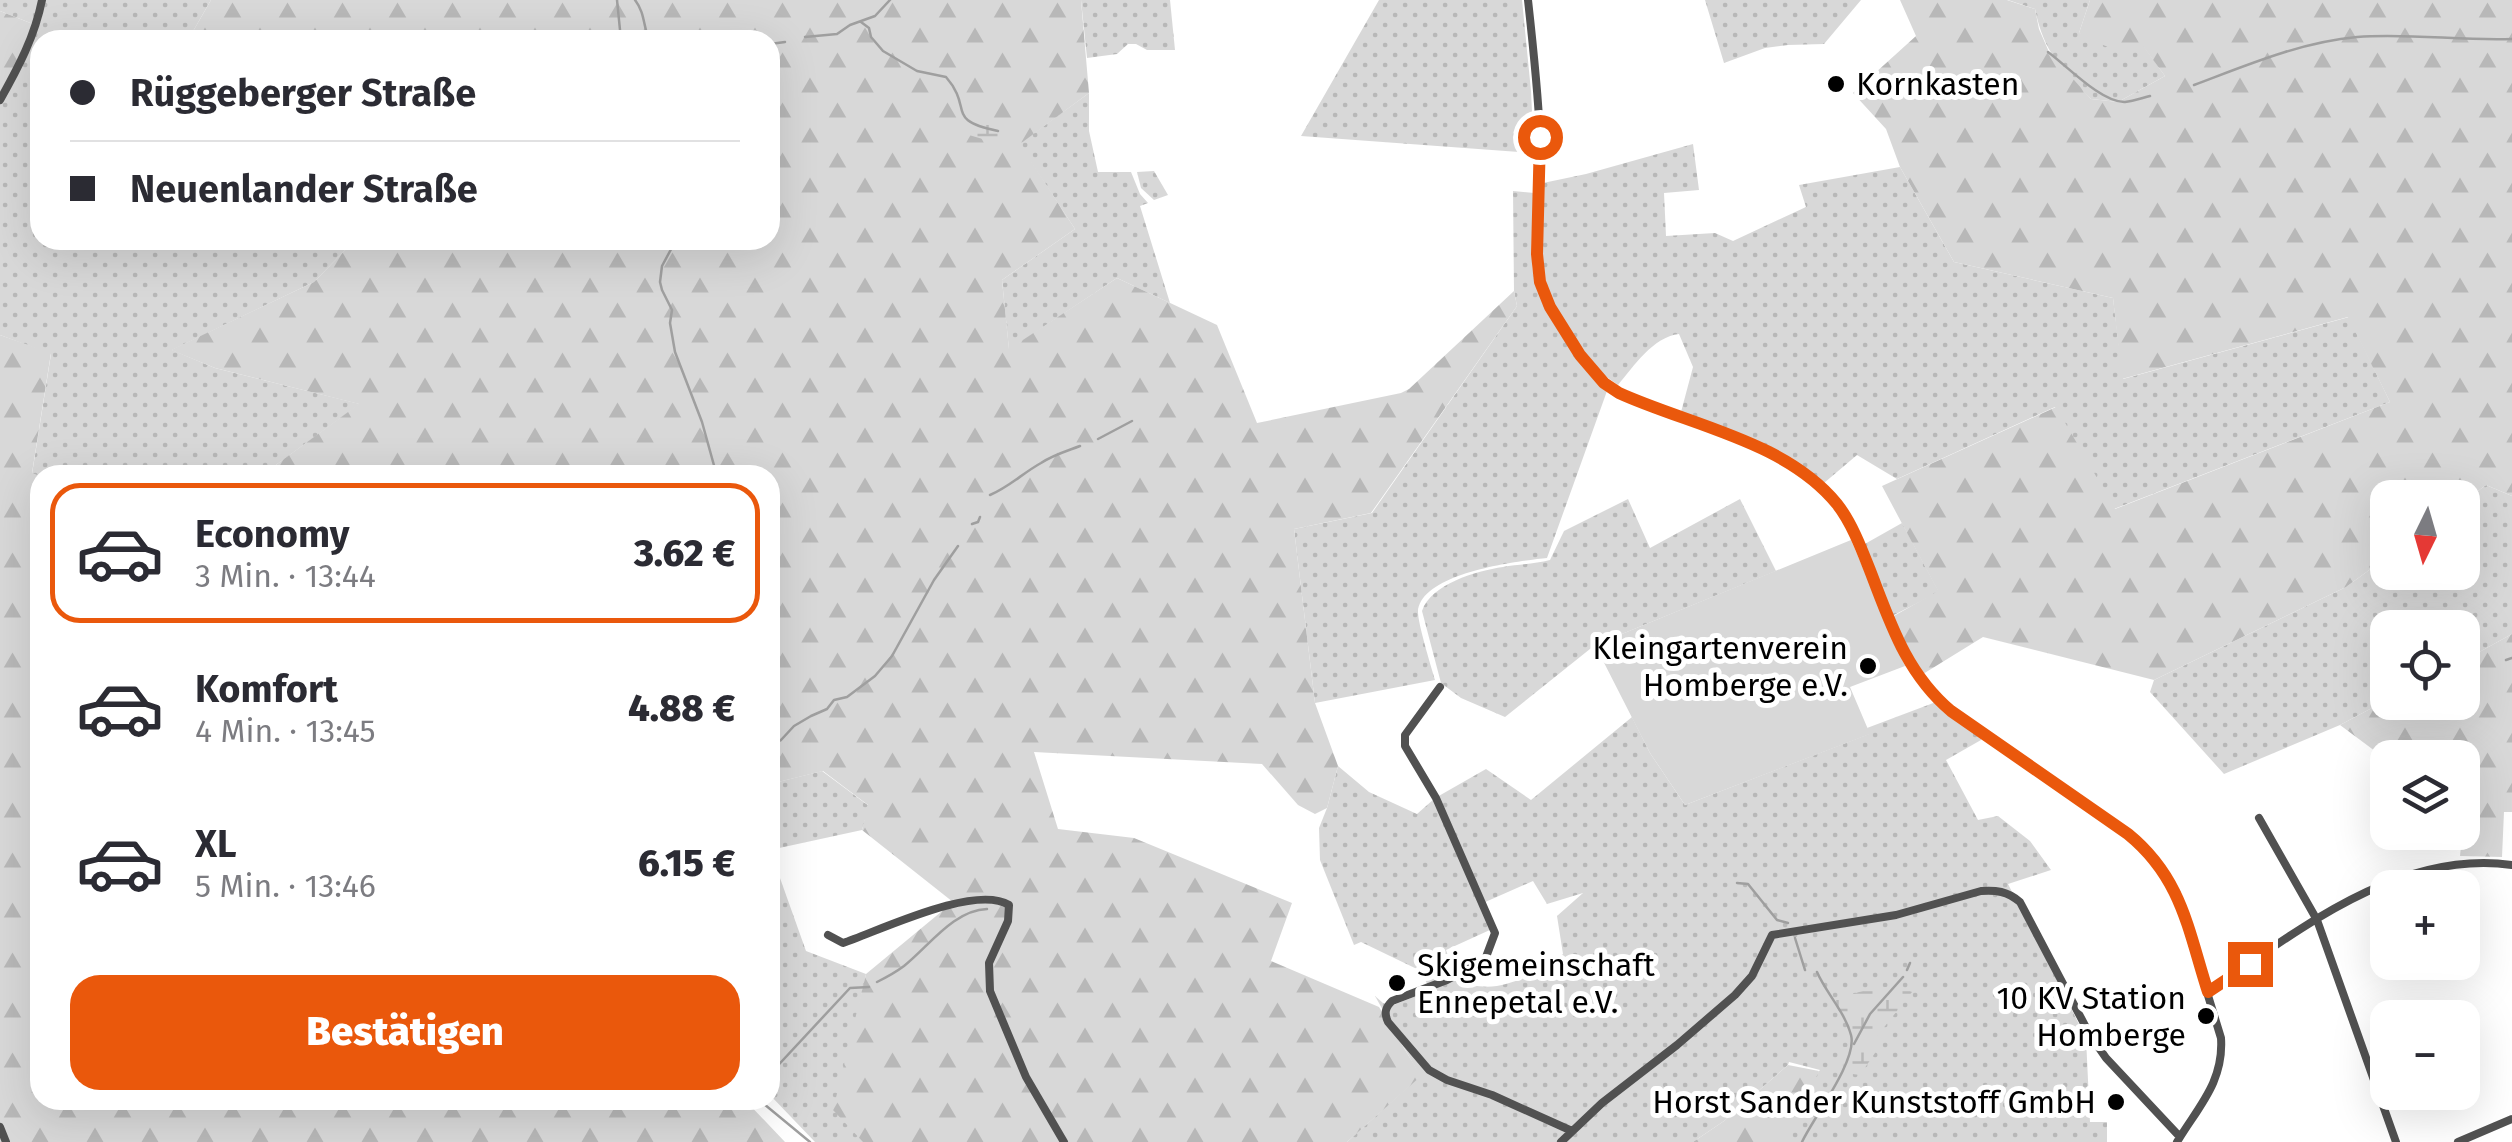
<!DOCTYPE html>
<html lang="de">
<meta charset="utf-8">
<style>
body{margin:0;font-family:"Fira Sans",sans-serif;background:#f2f2f3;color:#2b2b33;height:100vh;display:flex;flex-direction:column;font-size:38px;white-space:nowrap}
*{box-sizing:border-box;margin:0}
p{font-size:32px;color:#7c7c81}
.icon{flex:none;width:55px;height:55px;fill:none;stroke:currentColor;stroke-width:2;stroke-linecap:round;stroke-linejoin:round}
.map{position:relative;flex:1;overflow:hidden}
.details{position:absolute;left:30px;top:465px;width:750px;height:645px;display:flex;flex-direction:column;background:#fff;border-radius:30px;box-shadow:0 10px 40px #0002}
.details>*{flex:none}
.banner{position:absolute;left:30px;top:30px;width:750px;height:220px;border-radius:30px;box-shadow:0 10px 40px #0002;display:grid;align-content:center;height:220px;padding:0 40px;background:#fff}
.needle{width:65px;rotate:185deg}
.buttons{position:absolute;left:2370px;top:480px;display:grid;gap:20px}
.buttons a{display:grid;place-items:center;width:110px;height:110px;border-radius:20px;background:#fff;box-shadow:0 10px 40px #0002;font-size:50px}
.end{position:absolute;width:45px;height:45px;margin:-22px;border:12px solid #ea580c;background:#fff;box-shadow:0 0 0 5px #fff}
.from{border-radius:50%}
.banner b{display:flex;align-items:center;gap:35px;height:95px;font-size:38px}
.banner b+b{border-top:2px solid #e1e1e2}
.banner i{width:25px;height:25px;background:#2b2b33}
ul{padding:18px 0 0;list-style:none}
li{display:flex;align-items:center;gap:30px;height:140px;margin:0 20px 15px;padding:0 20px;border:5px solid transparent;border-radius:30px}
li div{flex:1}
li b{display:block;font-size:38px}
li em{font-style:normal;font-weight:800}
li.selected{border-color:#ea580c}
li>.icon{width:90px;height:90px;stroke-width:1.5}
.action{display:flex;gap:20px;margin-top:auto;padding:20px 40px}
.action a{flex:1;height:115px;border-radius:30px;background:#ea580c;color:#fff;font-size:40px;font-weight:800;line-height:115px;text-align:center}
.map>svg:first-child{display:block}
.grass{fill:url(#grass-dots)}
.forest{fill:url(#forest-firs)}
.wetland{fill:url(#wetland-marsh)}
.garden{fill:#d8d8d8}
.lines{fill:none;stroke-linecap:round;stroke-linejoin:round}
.stream{stroke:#9f9f9f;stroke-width:2.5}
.minor{stroke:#515151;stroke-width:8}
.route{stroke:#ea580c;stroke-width:12}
.poi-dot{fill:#000;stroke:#fff;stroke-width:4}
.labels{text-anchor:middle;stroke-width:10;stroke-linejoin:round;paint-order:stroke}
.poi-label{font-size:32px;fill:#000;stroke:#fff;text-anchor:end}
</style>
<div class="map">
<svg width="2512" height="1142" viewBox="0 0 2512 1142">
<defs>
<pattern id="grass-dots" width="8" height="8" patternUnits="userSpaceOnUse" patternTransform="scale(2.5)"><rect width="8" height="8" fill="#d8d8d8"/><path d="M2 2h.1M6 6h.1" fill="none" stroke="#b8b8b8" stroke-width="1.8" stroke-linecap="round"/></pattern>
<pattern id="forest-firs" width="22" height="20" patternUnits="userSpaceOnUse" patternTransform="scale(2.5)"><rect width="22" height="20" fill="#d8d8d8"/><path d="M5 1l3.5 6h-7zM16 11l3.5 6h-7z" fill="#b8b8b8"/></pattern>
<pattern id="wetland-marsh" width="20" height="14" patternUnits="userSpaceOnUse" patternTransform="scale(2.5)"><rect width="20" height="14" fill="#d8d8d8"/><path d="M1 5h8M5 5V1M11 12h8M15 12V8" fill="none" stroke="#b8b8b8"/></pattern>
</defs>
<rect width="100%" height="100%" fill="#fff"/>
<path class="grass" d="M0,0H39L33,24L0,11Z
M45,0H211L188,40H40V240H355L314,282L172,350L215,368L360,404L262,475L40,476L32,474L51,354L0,335V104L25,60L41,20Z
M1081,0H1170L1175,50H1147L1136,44H1128L1117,54L1087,58Z
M1379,0H1522L1531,91L1534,153L1301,136Z
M1705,0H1861L1824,44L1788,45L1765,48L1724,63Z
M2008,0H2090L2079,33L2142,44L2165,76L2118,102L2091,99C2061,68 2044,53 2035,9Z
M1089,93V131L1098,172H1131L1140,194L1148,203L1140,206L1170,303L1117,278L1009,350L1002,280L1075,229L1019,144Z
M1693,144L1699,190L1664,193L1666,236L1715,233L1733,241L1806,207L1799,185L1900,167L1954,262L2113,298L2123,379L2349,317L2390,402L2114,509L2055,407L1897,479L1857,455L1824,483C1794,453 1722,427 1681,412L1693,367L1679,334C1653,337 1634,366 1618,385C1612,380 1604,376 1599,371C1578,351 1550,305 1543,277C1537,248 1543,213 1543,183L1586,174Z
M1154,171L1168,195L1154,200L1141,188L1137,172Z
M1513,191L1534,193C1533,219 1530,246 1533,272C1537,307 1581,368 1607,391L1547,558C1518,561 1420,573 1418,612C1418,624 1431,666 1435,680L1315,703L1294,529L1372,513L1517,306L1514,291Z
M2486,485L2512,496V634L2463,661L2462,628H2388L2387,700L2340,725L2224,774L2150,692L2154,680L2346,587L2387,557L2388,572H2462L2463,502Z
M1628,499L1650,548L1740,499L1776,571L1595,645L1505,717L1461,698L1441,683L1422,611C1431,584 1476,571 1503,567C1518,564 1535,564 1550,560L1564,531Z
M1902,523L1939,592L1892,616L1863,545Z
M1936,702L1944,711L1983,735L1981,740L1946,760L1978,820L1998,816L2030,841L2051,870L2008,884L2086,1038L2090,1122H2107V1142H1761L1820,1070L1789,1062L1788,1065L1724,1121L1693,1142H1347L1420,1076L1375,996L1383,1003L1391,1006L1431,990L1419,970L1361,942L1354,945L1320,860L1319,828L1327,808L1338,766L1369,792L1417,814L1434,799L1492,929L1446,950L1456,979C1495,999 1531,976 1563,954L1557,916L1583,893L1547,904L1533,881L1483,903L1437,797L1486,769L1531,800L1632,717L1650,753L1685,805L1869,734L1867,728Z
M822,771L869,806L862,830L770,850L806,951L866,974L859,1006L863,1142H815L770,1095V784Z"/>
<path class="forest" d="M211,0H1081L1089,93L1020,144L1075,229L1002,280L1009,349L1117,278L1217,325L1257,423L1401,393L1409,389L1514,291L1517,306L1371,513L1294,529L1315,703L1338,766L1327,808L1315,814L1298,805L1262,764L1034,752L1058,829L1134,838L1292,903L1271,961L1379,1007L1421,1076L1347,1142H863L833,1110L866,974L953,902L862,830L868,805L823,771L770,784V475H262L359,404L215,368L171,350L314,282L355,240H770V40H188Z
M1900,0H2007L2035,9L2039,29L2049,52L2091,99L2118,102L2165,76L2142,45C2115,55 2103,45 2079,33L2090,0H2512V496L2486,485L2463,502L2462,498H2388L2387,557L2346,587L2154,680L1983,637L1923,674L1909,654L1892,617L1938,591L1882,486L2056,407L2115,509L2390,402L2348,317L2122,379L2113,298L1954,262L1900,167L1886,129L1853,93L1916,36Z
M0,11L33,24L16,63L0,93Z
M0,335L51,353L32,473L40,476V1100H745L785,1142H0Z
M2512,634V812H2504L2502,857L2460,856L2465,807L2462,806V758H2388L2387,760L2340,725L2387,700L2388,702H2462L2463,661Z
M1788,1065L1819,1071L1787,1142H1693L1724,1121Z"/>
<path class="wetland" d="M978,118L1003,121L1014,135L1003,145L969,135Z
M1897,985L1912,992L1878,1035L1875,1053L1860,1075L1845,1073L1840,1048L1853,1046L1851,1032L1833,1001L1859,992Z"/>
<path class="garden" d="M1851,540L1905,666L1850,687L1870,734L1685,805L1650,753L1595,645Z"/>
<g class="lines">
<path class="stream" d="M617,0L621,40
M635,0C645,13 643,25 649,40
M861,22L869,28L871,37L883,51L917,71L946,77C974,109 944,120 998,131
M805,37L837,34L850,25L875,16L890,0
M770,44L785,42
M2048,52C2067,66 2102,103 2125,102C2133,101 2142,98 2150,96
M2194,85C2247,65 2301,42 2357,37C2409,33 2461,41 2512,39
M676,240L662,266L660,282L662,290L672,310L670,323L675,352L702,422L715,469
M1098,439L1132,421
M990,495C1009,487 1023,473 1041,463C1053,455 1067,451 1080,446
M972,524L978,522L980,517
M2506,660L2512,658
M770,745L781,740L794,726L811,716L827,709L834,700L847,697L875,676L892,656L934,580L958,546
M1737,883L1748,884L1777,920L1788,923
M1795,938L1805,970
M1907,970L1910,963
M877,982C887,977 896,972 904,966C929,946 954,910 987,909
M1854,1044L1870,1014L1903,977
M770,1074L850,988L869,987
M759,1100L810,1142
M1802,1142C1813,1118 1858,1060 1851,1035C1845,1012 1826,993 1817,972"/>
<path class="minor" d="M1528,0C1533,45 1538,90 1540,136C1541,166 1539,196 1538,226C1537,246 1535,267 1541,287C1547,308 1562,327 1574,346C1589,370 1608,389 1635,400C1701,427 1779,442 1829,496C1848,516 1860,544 1869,569C1890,622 1906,673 1951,711L2128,834L2156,861L2177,894L2221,1038C2224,1082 2198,1107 2177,1142
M0,100C18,68 35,36 42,0
M1440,687L1405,735V746L1436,798L1495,933L1486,957L1470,968L1447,980L1392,1001C1385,1008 1384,1013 1388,1022L1429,1070L1447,1080L1492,1095L1572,1131
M2259,818L2317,920L2396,1142
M828,935L843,943C881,930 975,884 1009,905L1008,921L989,963L990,991L1026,1077L1064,1142
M2208,992C2296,932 2398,849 2512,865
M0,1127L6,1142
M1561,1142L1602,1103L1677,1045L1735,995L1752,976L1772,935L1896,915L1981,891C1996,890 2007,891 2020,902L2090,1035L2106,1058L2180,1137
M2458,1142L2512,1119"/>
</g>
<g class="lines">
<path class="route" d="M1540,137L1537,254L1540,282L1550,307L1580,355L1604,383L1619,393C1689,425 1786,441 1837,504C1852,523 1862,550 1871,573C1891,625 1907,674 1951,711L2128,834C2182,878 2188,930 2208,992L2250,964"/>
</g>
<g class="poi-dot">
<circle cx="1836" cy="84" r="10"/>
<circle cx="1868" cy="666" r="10"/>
<circle cx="1397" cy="983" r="10"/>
<circle cx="2206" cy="1016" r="10"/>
<circle cx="2116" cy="1102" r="10"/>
</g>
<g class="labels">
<g class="poi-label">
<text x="1856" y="95" text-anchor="start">Kornkasten</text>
<text x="1848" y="659">Kleingartenverein<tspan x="1848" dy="37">Homberge e.V.</tspan></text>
<text x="1417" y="976" text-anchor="start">Skigemeinschaft<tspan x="1417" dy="37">Ennepetal e.V.</tspan></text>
<text x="2186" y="1009">10 KV Station<tspan x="2186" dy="37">Homberge</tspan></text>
<text x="2096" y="1113">Horst Sander Kunststoff GmbH</text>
</g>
</g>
</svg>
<div class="buttons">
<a><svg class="needle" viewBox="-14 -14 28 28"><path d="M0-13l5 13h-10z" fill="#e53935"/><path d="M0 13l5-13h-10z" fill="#7c7c81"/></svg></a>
<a><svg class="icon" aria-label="locate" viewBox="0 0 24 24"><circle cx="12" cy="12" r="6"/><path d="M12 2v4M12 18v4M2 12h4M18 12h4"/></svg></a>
<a><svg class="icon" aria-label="layers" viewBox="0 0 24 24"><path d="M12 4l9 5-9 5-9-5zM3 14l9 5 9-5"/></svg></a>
<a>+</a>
<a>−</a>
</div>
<i class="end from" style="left:1540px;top:137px"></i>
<i class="end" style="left:2250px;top:964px"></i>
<div class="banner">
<b><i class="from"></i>Rüggeberger Straße</b>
<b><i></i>Neuenlander Straße</b>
</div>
<section class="details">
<ul>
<li class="selected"><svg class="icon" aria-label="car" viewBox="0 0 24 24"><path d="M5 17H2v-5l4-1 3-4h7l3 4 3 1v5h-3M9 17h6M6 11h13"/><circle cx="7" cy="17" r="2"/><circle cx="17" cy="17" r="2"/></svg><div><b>Economy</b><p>3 Min. · 13:44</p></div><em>3.62 €</em></li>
<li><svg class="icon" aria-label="car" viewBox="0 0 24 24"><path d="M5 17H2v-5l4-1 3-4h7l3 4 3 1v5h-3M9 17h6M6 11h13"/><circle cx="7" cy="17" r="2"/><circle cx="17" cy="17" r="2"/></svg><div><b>Komfort</b><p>4 Min. · 13:45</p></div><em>4.88 €</em></li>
<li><svg class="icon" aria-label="car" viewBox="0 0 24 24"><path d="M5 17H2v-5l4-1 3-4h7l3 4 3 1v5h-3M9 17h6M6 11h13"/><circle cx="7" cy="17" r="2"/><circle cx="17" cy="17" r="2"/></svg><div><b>XL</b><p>5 Min. · 13:46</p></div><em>6.15 €</em></li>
</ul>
<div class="action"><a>Bestätigen</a></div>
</section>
</div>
